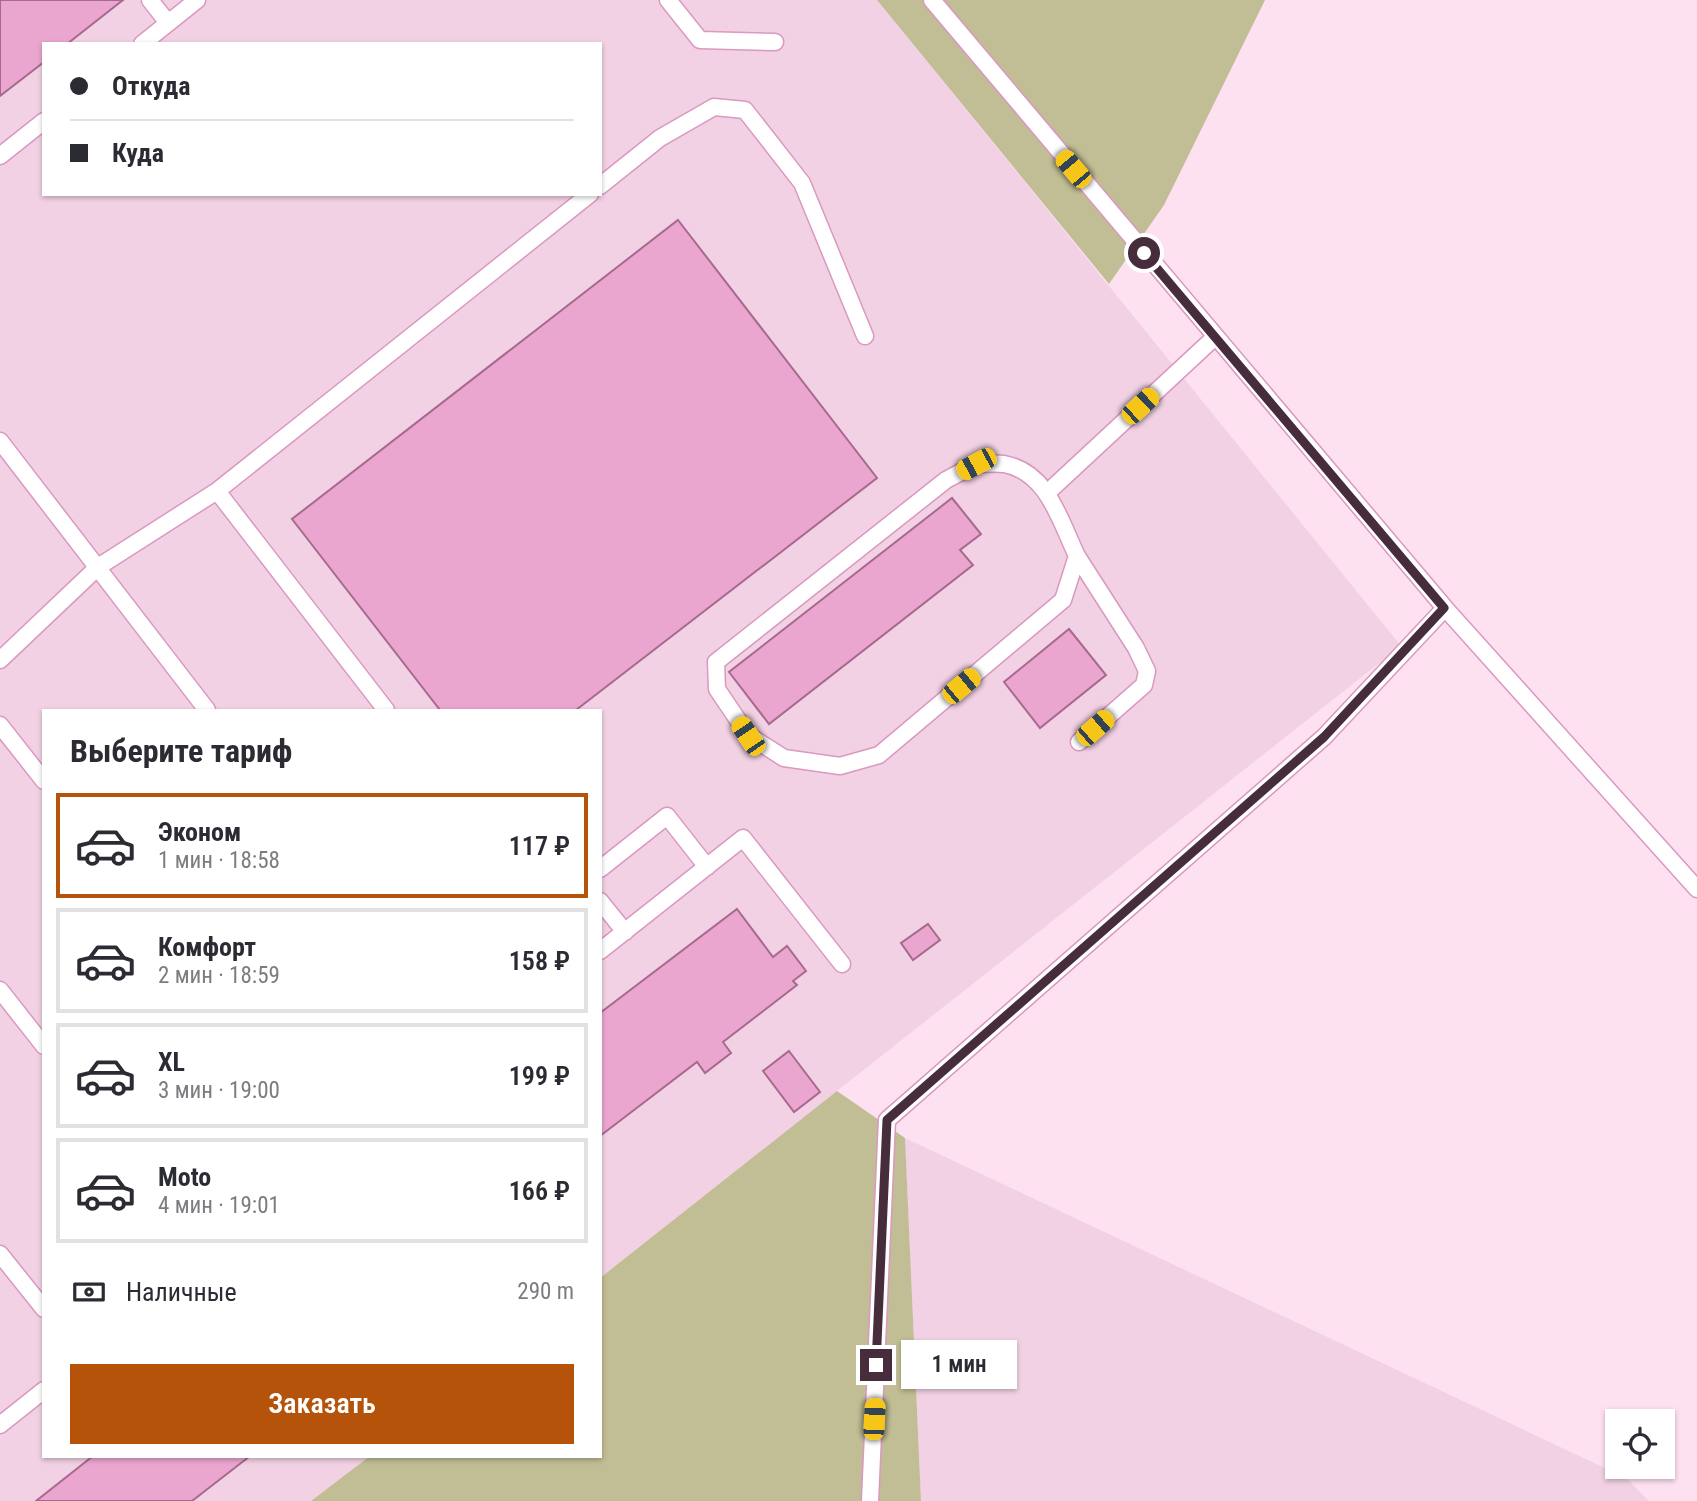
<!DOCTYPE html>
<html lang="ru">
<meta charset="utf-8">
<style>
body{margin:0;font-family:"Roboto Condensed",sans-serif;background:#f7f7f7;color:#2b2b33;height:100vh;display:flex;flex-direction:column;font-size:26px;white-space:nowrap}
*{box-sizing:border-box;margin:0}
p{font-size:23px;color:#7c7c81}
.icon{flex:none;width:38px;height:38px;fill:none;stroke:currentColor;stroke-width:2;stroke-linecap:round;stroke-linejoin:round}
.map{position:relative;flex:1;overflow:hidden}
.side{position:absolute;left:42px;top:709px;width:560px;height:749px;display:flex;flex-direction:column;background:#fff;border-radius:0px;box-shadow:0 2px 5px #0004}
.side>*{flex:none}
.hud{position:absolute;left:42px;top:42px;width:560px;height:154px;border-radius:0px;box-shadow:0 2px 5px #0004;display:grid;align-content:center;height:154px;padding:0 28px;background:#fff}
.buttons{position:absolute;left:1605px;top:1409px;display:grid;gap:14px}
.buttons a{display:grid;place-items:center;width:70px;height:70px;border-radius:0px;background:#fff;box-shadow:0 2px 5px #0004;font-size:35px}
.end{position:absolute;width:32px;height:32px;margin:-16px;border:9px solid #472c3c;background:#fff;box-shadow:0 0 0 4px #fff}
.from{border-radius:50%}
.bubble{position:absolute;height:49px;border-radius:0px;background:#fff;box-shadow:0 2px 5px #0004;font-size:23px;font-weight:600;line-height:49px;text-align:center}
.car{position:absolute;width:21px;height:42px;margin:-21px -10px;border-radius:9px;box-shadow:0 0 5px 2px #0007;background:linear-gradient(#f5c518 24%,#345 0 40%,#f5c518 0 76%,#345 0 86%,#f5c518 0)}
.hud b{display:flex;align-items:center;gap:24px;height:66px;font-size:26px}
.hud b+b{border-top:2px solid #e1e1e2}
.hud i{width:18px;height:18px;background:#2b2b33}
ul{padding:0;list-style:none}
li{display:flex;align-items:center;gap:21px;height:105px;margin:0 14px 10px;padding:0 14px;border:4px solid #e1e1e2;border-radius:0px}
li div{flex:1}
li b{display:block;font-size:26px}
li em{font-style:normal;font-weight:600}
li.on{border-color:#b45309}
li>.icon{width:63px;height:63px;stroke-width:1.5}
h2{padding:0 28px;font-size:32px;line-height:84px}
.pay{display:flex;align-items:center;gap:18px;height:77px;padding:0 28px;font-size:26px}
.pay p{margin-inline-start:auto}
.button{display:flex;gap:14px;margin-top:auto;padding:14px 28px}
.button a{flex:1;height:80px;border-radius:0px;background:#b45309;color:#fff;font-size:28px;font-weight:600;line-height:80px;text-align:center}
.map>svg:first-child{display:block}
.built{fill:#f1d1e3;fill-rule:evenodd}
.green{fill:#c1bd94}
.building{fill:#eaa6cf;stroke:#a8698f;stroke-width:2}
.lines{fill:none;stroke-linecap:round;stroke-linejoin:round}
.lane-casing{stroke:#db98c0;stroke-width:19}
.lane{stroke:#fff;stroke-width:16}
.route{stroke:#472c3c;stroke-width:9}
</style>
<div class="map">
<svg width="1697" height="1501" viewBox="0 0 1697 1501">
<rect width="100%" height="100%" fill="#fee1f1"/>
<path class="built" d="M0,0H877L1401,646L600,1278V710H44V1456H370L311,1501H0ZM44,44H600V194H44Z
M905,1138L1626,1478L1649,1501H921Z"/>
<path class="green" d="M877,0H1265L1164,205L1109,284Z
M837,1091L905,1138L921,1501H311L370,1456H600V1278Z"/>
<path class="building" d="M0,0H123L67,44H44V62L0,96Z
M678,220L877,478L576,710H440L292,519Z
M952,498L981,534L960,550L973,565L769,724L729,672Z
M1069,629L1106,675L1040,728L1004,682Z
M737,909L773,957L787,946L806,971L793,981L797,985L723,1042L731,1053L705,1073L697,1062L600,1136V1013Z
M928,924L940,940L913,960L901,943Z
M789,1051L820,1092L794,1112L763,1071Z
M93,1456H250L192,1501H36Z"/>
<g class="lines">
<defs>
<path id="lane" d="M150,0L168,23
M668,0L700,40L775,42
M932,0L1445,608L1697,889
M142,44L197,0
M0,156L44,121
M600,186L660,138L714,107L745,110L802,183L865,336
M0,441L207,710
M976,464C985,464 995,463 1004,464C1048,472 1060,521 1077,556L1063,600L879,755L840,766L784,758L748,735L717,689L716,662L946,480Z
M217,491L386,710
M1047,493L1215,337
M1077,556L1136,648L1147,671L1144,685L1079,742
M0,660L98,567L217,491L590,194
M0,725L44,781
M600,869L667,816L707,867
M600,901L625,932
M600,951L743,838L842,964
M0,990L44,1046
M0,1254L44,1309
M0,1425L44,1390
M870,1501L887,1120L1324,737L1445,608"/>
</defs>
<use href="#lane" class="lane-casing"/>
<use href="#lane" class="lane"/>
</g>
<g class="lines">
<path class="route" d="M876,1365L887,1120L1324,737L1444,608L1144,253"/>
</g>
</svg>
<div class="buttons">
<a><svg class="icon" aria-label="locate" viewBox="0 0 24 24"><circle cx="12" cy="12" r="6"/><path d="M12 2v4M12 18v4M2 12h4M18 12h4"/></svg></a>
</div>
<i class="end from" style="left:1144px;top:253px"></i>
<i class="end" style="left:876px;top:1365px"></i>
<div class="bubble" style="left:901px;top:1340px;width:116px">1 мин</div>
<i class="car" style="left:1073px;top:169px;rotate:320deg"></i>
<i class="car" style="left:1140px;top:406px;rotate:47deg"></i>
<i class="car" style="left:976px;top:464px;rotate:242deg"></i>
<i class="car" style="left:961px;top:686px;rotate:50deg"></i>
<i class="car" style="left:1095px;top:728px;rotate:49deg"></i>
<i class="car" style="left:748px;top:736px;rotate:326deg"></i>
<i class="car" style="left:874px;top:1419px;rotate:3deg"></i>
<div class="hud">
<b><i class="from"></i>Откуда</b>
<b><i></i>Куда</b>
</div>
<section class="side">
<h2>Выберите тариф</h2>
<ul>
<li class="on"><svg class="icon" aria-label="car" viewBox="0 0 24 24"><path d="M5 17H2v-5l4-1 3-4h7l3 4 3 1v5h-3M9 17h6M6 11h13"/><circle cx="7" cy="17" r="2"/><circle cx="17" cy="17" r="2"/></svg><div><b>Эконом</b><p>1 мин · 18:58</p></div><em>117 ₽</em></li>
<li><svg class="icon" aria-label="car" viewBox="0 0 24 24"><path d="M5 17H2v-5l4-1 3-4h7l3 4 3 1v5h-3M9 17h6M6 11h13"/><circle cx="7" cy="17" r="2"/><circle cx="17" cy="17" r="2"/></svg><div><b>Комфорт</b><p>2 мин · 18:59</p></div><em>158 ₽</em></li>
<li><svg class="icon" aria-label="car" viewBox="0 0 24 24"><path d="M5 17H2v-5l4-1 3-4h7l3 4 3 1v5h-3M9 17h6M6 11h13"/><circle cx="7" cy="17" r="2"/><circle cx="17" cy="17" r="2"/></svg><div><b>XL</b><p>3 мин · 19:00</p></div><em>199 ₽</em></li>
<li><svg class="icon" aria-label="car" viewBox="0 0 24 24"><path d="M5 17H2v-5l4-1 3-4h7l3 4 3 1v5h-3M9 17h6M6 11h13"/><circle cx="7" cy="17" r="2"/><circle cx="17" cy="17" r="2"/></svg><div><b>Moto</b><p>4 мин · 19:01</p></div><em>166 ₽</em></li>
</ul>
<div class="pay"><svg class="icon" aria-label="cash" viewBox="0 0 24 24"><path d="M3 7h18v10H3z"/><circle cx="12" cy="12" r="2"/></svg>Наличные<p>290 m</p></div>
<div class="button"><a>Заказать</a></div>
</section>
</div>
